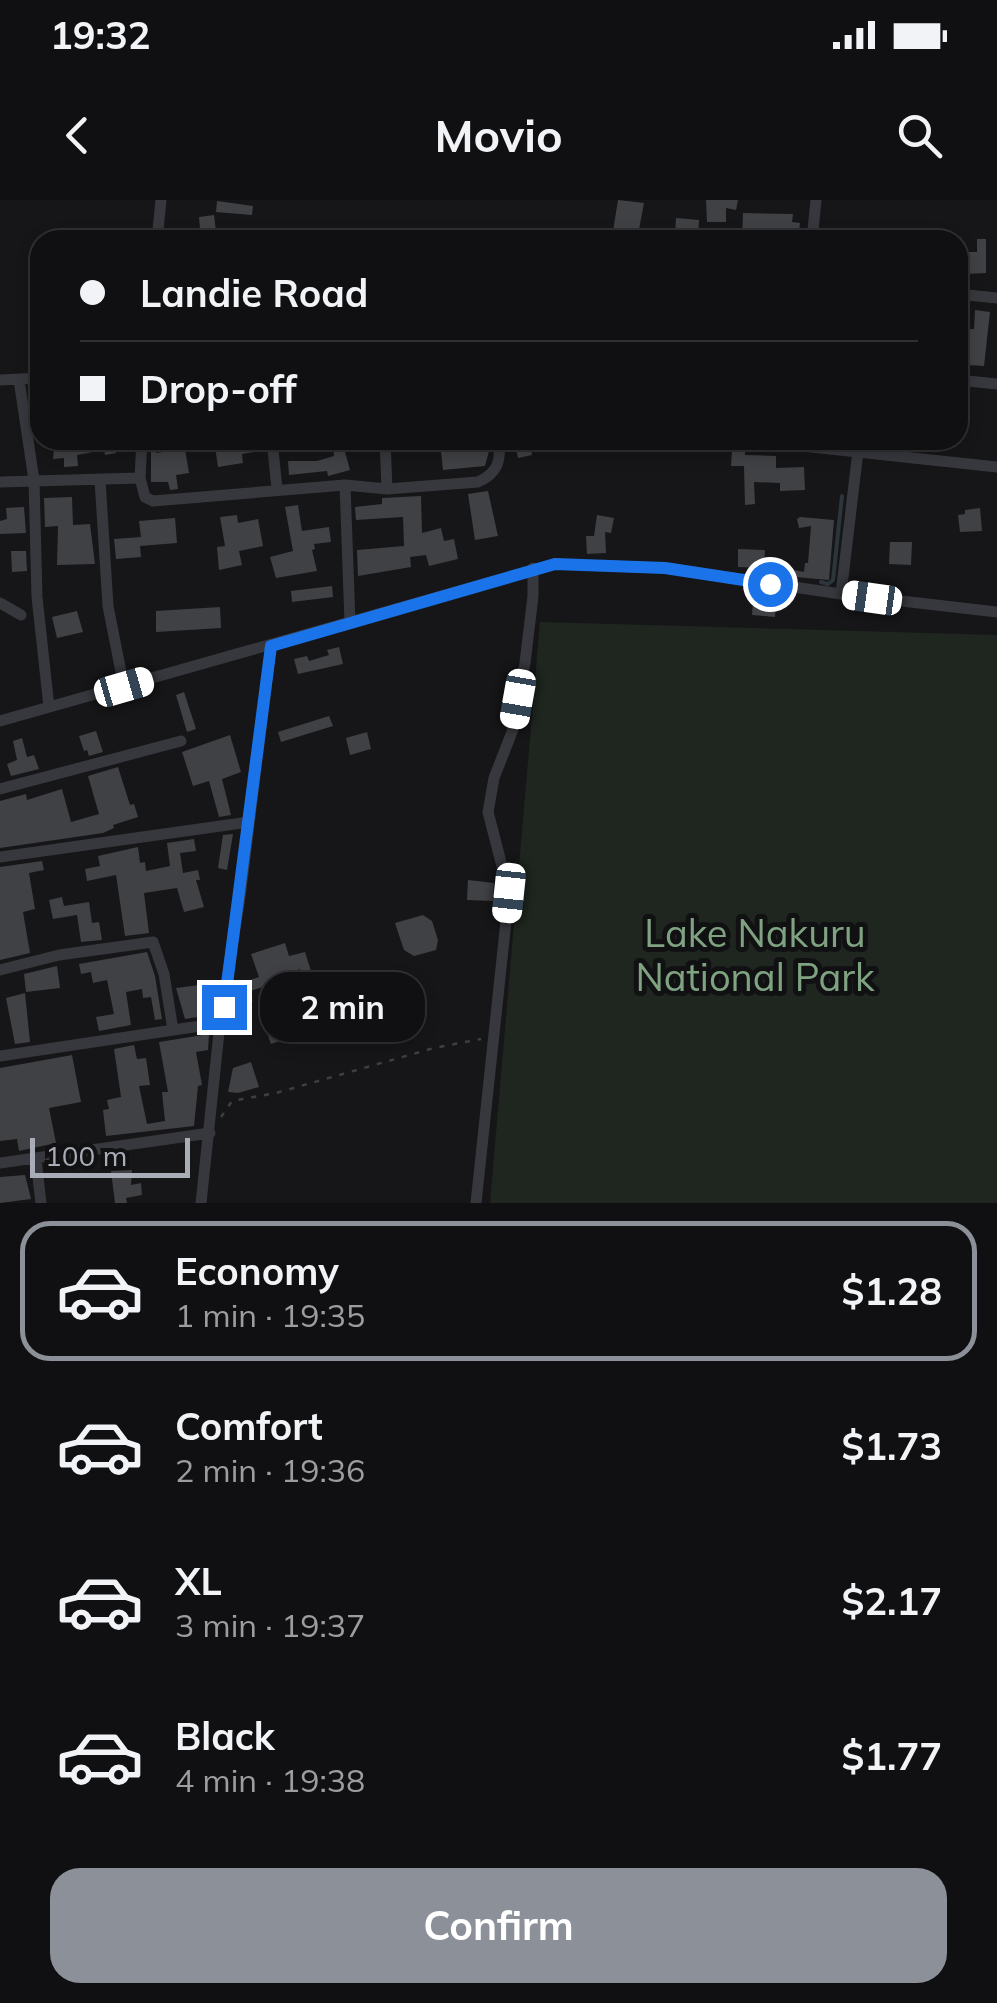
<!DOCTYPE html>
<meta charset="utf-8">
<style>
body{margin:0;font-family:Mulish,sans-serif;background:#19191b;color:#f1f3f6;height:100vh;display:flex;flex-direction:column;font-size:38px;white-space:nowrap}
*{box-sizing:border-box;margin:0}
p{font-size:32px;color:#9c9d9f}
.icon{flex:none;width:55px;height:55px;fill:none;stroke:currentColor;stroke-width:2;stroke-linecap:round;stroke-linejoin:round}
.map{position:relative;height:1003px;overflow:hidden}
.panel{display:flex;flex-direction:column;background:#101012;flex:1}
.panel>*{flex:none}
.hud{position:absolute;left:30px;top:30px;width:938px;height:220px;border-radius:30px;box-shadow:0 5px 15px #0003,0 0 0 2px #303032;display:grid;align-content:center;height:220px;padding:0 50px;background:#101012}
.scale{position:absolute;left:30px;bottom:25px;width:160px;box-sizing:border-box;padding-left:10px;border:5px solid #a8adb8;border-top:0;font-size:28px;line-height:35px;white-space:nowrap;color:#a8adb8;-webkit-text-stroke:8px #111113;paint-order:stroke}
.end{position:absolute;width:45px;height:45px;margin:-22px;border:12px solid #1a73e8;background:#fff;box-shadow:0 0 0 5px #fff}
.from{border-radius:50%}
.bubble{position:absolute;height:70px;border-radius:30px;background:#101012;box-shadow:0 5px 15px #0003,0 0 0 2px #303032;font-size:32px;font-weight:700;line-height:70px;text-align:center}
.car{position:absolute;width:30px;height:60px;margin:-30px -15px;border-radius:12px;box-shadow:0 0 8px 2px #0007;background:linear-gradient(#fff 24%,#345 0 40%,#fff 0 76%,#345 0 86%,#fff 0)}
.hud b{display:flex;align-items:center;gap:35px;height:95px;font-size:38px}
.hud b+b{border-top:2px solid #303032}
.hud i{width:25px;height:25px;background:#f1f3f6}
ul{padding:18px 0 0;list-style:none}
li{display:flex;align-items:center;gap:30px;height:140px;margin:0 20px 15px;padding:0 30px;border:5px solid transparent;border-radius:30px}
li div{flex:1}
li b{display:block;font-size:38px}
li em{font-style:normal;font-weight:700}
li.on{border-color:#8c9099}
li>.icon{width:90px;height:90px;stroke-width:1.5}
.cta{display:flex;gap:20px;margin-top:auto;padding:20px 50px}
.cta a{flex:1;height:115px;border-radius:30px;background:#8c9099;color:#fff;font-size:40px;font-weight:700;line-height:115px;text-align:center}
.status{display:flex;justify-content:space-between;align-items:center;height:70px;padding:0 50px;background:#101012;direction:ltr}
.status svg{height:28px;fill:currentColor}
header{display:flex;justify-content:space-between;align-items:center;height:130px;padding:0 50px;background:#101012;font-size:45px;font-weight:700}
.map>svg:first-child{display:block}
.green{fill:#1e261f}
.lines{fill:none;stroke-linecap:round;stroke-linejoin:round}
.stream{stroke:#2c353c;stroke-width:4}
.building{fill:#404145}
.path{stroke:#3d3f44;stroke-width:2.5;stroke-dasharray:5 8;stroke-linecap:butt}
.minor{stroke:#37383d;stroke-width:11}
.route{stroke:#1a73e8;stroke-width:12}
.labels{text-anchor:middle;stroke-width:10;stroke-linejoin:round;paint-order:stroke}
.park-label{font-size:38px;fill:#7fa381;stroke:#111113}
</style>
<div class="status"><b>19:32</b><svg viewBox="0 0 49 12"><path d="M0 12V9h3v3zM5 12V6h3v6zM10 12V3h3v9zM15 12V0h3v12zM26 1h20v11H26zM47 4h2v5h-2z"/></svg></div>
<header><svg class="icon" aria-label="back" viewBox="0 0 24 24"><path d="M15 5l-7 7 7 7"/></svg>Movio<svg class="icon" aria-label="search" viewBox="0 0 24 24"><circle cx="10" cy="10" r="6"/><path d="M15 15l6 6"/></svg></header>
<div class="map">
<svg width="997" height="1003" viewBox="0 0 997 1003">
<rect width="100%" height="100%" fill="#161618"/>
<path class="green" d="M540,422L997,435V1003H490Z"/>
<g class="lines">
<path class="stream" d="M821,382L828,384L833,380L842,296"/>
</g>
<path class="building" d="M618,0L644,3L638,35L613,31Z
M706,0H738L736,10L726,8V22H707Z
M217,1L253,6L252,15L216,12Z
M743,13L793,14L792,22L800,23L798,40H742Z
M214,15L217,40H201L199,17Z
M676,18L699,20L698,40H684V35H675Z
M902,28L946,35L945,40H901Z
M977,39H986V73L966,74V70H960V52H977Z
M975,110L990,112L984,166L968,165L969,151H958V129H974Z
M55,240H114L116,253L105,255L104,250L77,255L78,266L64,267V258L53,259Z
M214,240H259L261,251L242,254L243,263L218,267Z
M338,240H360V252H345L350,270L328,276L327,271L289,275L288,261H317L334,256L333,245H339Z
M514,240H550L548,251L531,249L532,255L518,258Z
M490,247L485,266L443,270L441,252Z
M185,249L189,273L176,275L178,289L170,290L168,282H151V251L156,250V253Z
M732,250H745V255L776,256V268L804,267L805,290L780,291V283L754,282L755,304L745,305L744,266H731Z
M488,291L498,336L475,340L468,294Z
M421,296L422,333L441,328L444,341L454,339L458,359L429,366L426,355L410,357L411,367L358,376L357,350L404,346L403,317L356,320L355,307L382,304V298Z
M72,297L73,325L90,324L95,364L57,365L58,326L45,327L44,298Z
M298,305L302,331L329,327L331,342L314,344L315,349L312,350L317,371L276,378L270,357L293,351L285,307Z
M24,307L26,333L0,334V321L7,319L6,308Z
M980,308L982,331L960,332L958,315L965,314V310Z
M237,315L238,323L258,319L263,346L239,351L242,365L219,370L217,347L225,346L220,317Z
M597,315L614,318L611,333L605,332L606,353L587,354L586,336H594Z
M800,317L834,320L829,380L773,375L775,366L804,372L805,363H808L811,326L799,328L797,319Z
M175,318L177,343L140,346L141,357L116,359L114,339L141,337L139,321Z
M890,342H912L911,365L889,364Z
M738,349L765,350L764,368L738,367Z
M11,351H26L27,371L12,372Z
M332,386L333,397L292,402L291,391Z
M753,400L776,402L775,417L752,415Z
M220,407L221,428L156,432V411Z
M77,411L83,432L57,438L52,417Z
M339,447L343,464L298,474L294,459L307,456L309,461L329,455L327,450Z
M184,492L196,529L187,532L176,495Z
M329,516L333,526L281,542L278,532Z
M96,531L103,552L89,556L87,550L84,551L79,536Z
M367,532L371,549L350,555L346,538Z
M230,535L241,572L222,579L231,615L219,617L209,581L193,586L182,552Z
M22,538L27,557L34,555L39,569L11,576L7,564L17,560L13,541Z
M118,567L130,605L134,604L138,617L113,625L114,628L103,633L0,648V601L26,594L27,600L62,589L71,622L99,614L88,576Z
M233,634L227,670L218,668L223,635Z
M194,639L196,651L180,653L183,673L198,670L200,680H196L204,707L184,712L177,688L144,693L149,733L125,736L116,675L87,681L85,669L100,666L98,656L138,647L140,663L145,662L146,671L170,666L167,643Z
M42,661L44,670L29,673L35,709L23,712L30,753L0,760V667Z
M468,680L494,683L493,701L467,700Z
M62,697L64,706L89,702L92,723L99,722L102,740L81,742L77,715L53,719L49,700Z
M423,715L432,721L438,740L436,750L414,756L404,750L395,723Z
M285,743L289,756L305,752L311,771L301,774L300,769L278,776L280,782L250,791L247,781L259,777L251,754Z
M147,752L155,776L162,819L155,820L151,797L143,798L142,789L126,792L131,825L99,831L96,817L114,814L107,780L93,783L91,772L81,774L79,764Z
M57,766L60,788L26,792L24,774Z
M342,783L343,788L347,787L349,808L319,817L322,827L271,844L259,809Z
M207,784L211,808L204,810V816L185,819L176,788Z
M25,793L30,842L15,844L6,798Z
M209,834L208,850L196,852L202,885L198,886L194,926L106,936L103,910L109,909L107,900L121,897L114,849L134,845L137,859L146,858L150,885L139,886L147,924L165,921L162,892H168L159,842Z
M72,855L81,902L49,908L56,943L19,951L17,939L0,941V868Z
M251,862L259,887L238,893L228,892L233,868Z
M132,970L131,985L141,983L142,995L126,998L127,1003H115L111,971Z
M25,975L31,999L0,1003V977Z"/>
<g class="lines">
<path class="path" d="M235,804L353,773
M221,917L232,901L276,893L434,848L481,839"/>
<path class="minor" d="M157,40L161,0
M812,40L816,0
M958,94L997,98
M0,180L40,178
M19,180L34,280L37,397L49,507
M958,180L997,184
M272,240L277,289
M385,240L387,289
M746,240L997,267
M140,278L145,297L153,301L345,285L387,289L478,282C498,273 501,261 499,240
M100,280L108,406L124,487
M0,282L140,278L142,240
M345,285L350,422
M841,394L858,251
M0,403L21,415
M0,521L555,364L665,368L841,394L997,412
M0,589L181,541
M0,657L249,622
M0,770L59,755L153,742L164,774L173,830
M0,856L220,823L240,697L271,447
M36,960L41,1003
M0,963L210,933
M201,1003L220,823
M476,1003L509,693L488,612L494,578L512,532L525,463L533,396V368"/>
</g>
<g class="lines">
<path class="route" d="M224,807L271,446L555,364L665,368L770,384"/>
</g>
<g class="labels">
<g class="park-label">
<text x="755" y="747">Lake Nakuru<tspan x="755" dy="44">National Park</tspan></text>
</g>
</g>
</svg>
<div class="scale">100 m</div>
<i class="end from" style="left:770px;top:384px"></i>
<i class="end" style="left:224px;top:807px"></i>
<div class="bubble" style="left:260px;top:772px;width:165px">2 min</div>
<i class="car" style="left:872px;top:398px;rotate:278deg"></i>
<i class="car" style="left:124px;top:487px;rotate:74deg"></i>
<i class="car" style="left:518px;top:499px;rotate:190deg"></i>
<i class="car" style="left:509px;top:693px;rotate:186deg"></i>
<div class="hud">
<b><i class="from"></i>Landie Road</b>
<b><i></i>Drop-off</b>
</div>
</div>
<section class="panel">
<ul>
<li class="on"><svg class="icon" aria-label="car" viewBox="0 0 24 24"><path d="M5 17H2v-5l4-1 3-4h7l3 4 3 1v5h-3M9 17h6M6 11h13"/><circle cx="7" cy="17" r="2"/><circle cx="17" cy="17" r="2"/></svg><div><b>Economy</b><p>1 min · 19:35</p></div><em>$1.28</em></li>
<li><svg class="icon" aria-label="car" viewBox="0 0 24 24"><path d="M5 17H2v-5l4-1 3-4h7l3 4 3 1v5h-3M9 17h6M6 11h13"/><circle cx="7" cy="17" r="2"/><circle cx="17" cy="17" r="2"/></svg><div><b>Comfort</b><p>2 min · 19:36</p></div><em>$1.73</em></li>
<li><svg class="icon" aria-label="car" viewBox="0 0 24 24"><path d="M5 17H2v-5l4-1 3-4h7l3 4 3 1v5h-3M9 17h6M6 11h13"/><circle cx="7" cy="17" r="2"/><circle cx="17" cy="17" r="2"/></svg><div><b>XL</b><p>3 min · 19:37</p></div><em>$2.17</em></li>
<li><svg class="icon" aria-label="car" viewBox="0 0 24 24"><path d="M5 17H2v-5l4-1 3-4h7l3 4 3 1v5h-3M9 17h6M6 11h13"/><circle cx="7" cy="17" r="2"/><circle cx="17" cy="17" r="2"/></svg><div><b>Black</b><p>4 min · 19:38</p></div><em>$1.77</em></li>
</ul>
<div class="cta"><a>Confirm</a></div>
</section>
